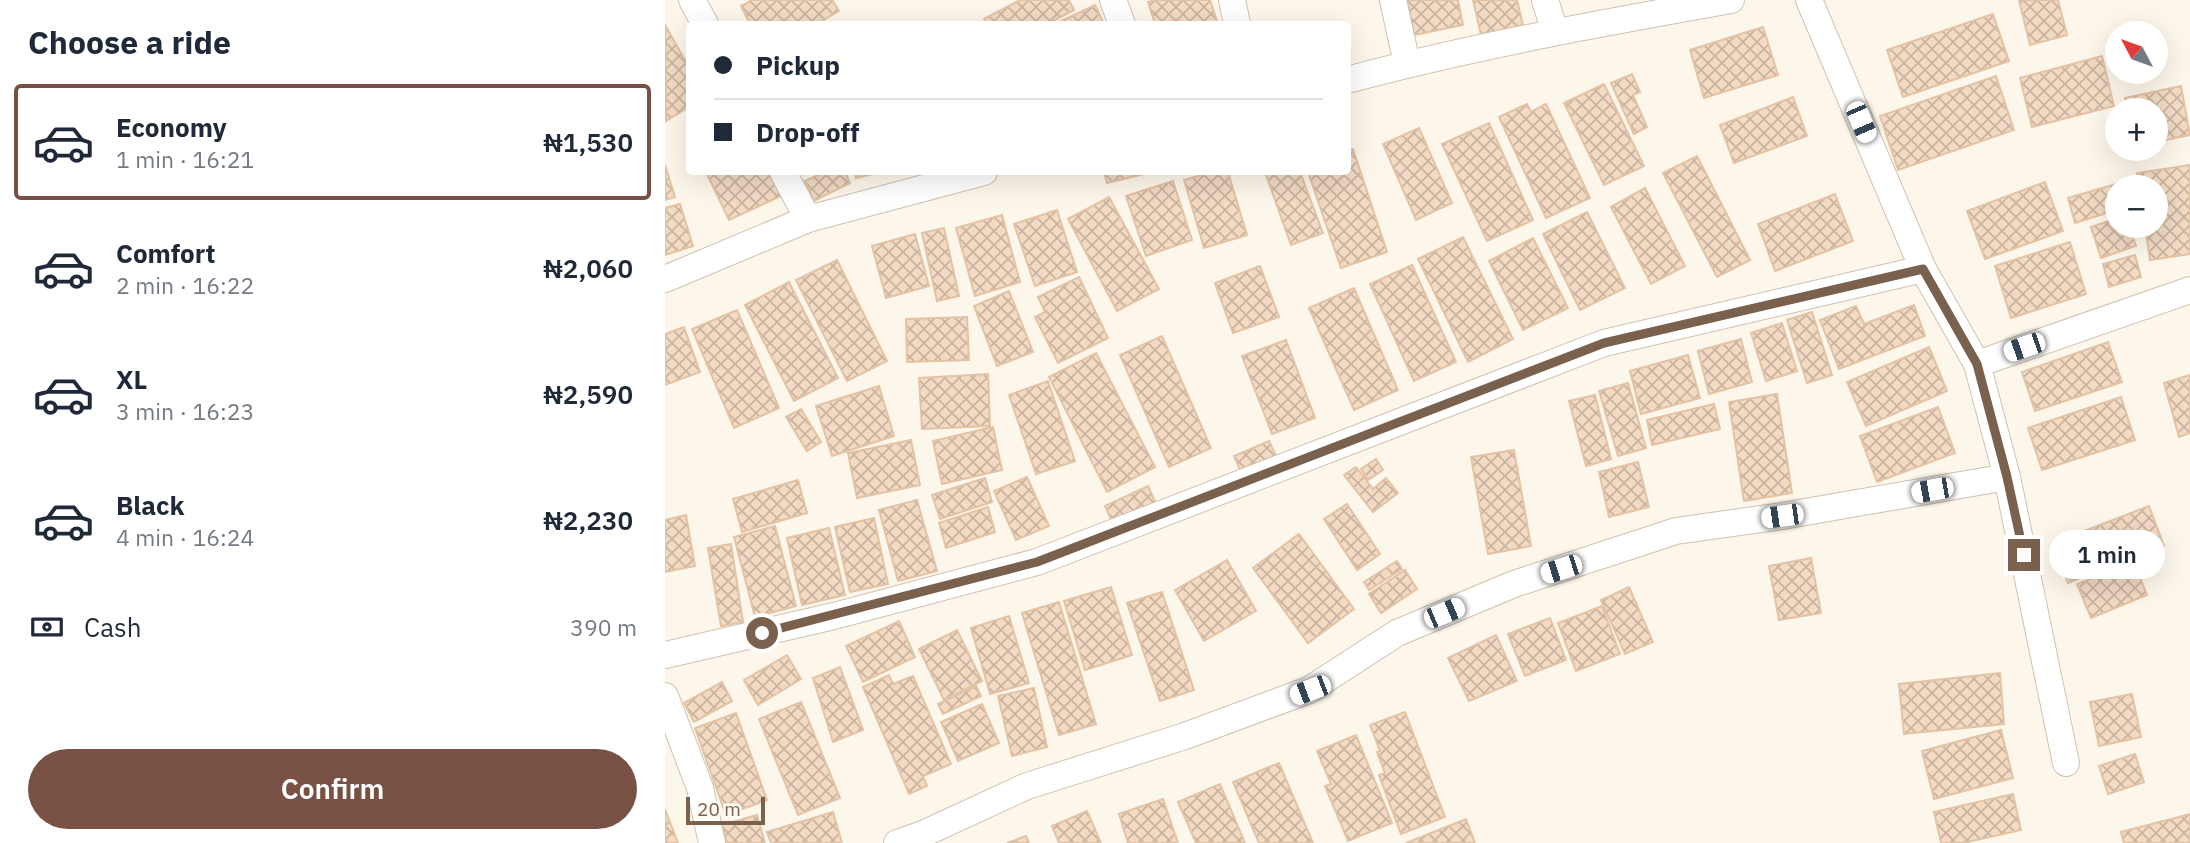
<!DOCTYPE html>
<meta charset="utf-8">
<style>
body{margin:0;font-family:"IBM Plex Sans",sans-serif;background:#f6f6f7;color:#1f2937;height:100vh;display:flex;flex-direction:column;font-size:26px;white-space:nowrap}
*{box-sizing:border-box;margin:0}
p{font-size:23px;color:#747a83}
.icon{flex:none;width:38px;height:38px;fill:none;stroke:currentColor;stroke-width:2;stroke-linecap:round;stroke-linejoin:round}
.map{position:relative;flex:1;overflow:hidden}
.side{display:flex;flex-direction:column;background:#fff;width:665px}
.side>*{flex:none}
.banner{position:absolute;left:21px;top:21px;width:665px;height:154px;border-radius:7px;box-shadow:0 7px 28px #0002;display:grid;align-content:center;height:154px;padding:0 28px;background:#fff}
.needle{width:46px;rotate:311deg}
.fabs{position:absolute;left:1440px;top:21px;display:grid;gap:14px}
.fabs a{display:grid;place-items:center;width:63px;height:63px;border-radius:50%;background:#fff;box-shadow:0 7px 28px #0002;font-size:35px}
.scale{position:absolute;left:21px;bottom:18px;width:79px;box-sizing:border-box;padding-left:7px;border:4px solid #79614d;border-top:0;font-size:19px;line-height:24px;white-space:nowrap;color:#79614d;-webkit-text-stroke:5px #fffbf2;paint-order:stroke}
.end{position:absolute;width:32px;height:32px;margin:-16px;border:9px solid #79614d;background:#fff;box-shadow:0 0 0 4px #fff}
.from{border-radius:50%}
.bubble{position:absolute;height:49px;border-radius:24px;background:#fff;box-shadow:0 7px 28px #0002;font-size:23px;font-weight:600;line-height:49px;text-align:center}
.car{position:absolute;width:21px;height:42px;margin:-21px -10px;border-radius:9px;box-shadow:0 0 5px 2px #0007;background:linear-gradient(#fff 24%,#345 0 40%,#fff 0 76%,#345 0 86%,#fff 0)}
.banner b{display:flex;align-items:center;gap:24px;height:66px;font-size:26px}
.banner b+b{border-top:2px solid #e0e1e3}
.banner i{width:18px;height:18px;background:#1f2937}
ul{padding:0;list-style:none}
li{display:flex;align-items:center;gap:21px;height:116px;margin:0 14px 10px;padding:0 14px;border:4px solid transparent;border-radius:7px}
li div{flex:1}
li b{display:block;font-size:26px}
li em{font-style:normal;font-weight:600}
li.selected{border-color:#785044}
li>.icon{width:63px;height:63px;stroke-width:1.5}
h2{padding:0 28px;font-size:32px;line-height:84px}
.pay{display:flex;align-items:center;gap:18px;height:77px;padding:0 28px;font-size:26px}
.pay p{margin-inline-start:auto}
.action{display:flex;gap:14px;margin-top:auto;padding:14px 28px}
.action a{flex:1;height:80px;border-radius:42px;background:#785044;color:#fff;font-size:28px;font-weight:600;line-height:80px;text-align:center}
main{display:flex;flex:1;min-height:0}
.map>svg:first-child{display:block}
.building{fill:url(#building-cross-hatch);stroke:#e4c2a4;stroke-width:2}
.lines{fill:none;stroke-linecap:round;stroke-linejoin:round}
.minor-casing{stroke:#d0c1b0;stroke-width:28}
.minor{stroke:#fff;stroke-width:26}
.route{stroke:#79614d;stroke-width:9}
</style>
<main>
<section class="side">
<h2>Choose a ride</h2>
<ul>
<li class="selected"><svg class="icon" aria-label="car" viewBox="0 0 24 24"><path d="M5 17H2v-5l4-1 3-4h7l3 4 3 1v5h-3M9 17h6M6 11h13"/><circle cx="7" cy="17" r="2"/><circle cx="17" cy="17" r="2"/></svg><div><b>Economy</b><p>1 min · 16:21</p></div><em>₦1,530</em></li>
<li><svg class="icon" aria-label="car" viewBox="0 0 24 24"><path d="M5 17H2v-5l4-1 3-4h7l3 4 3 1v5h-3M9 17h6M6 11h13"/><circle cx="7" cy="17" r="2"/><circle cx="17" cy="17" r="2"/></svg><div><b>Comfort</b><p>2 min · 16:22</p></div><em>₦2,060</em></li>
<li><svg class="icon" aria-label="car" viewBox="0 0 24 24"><path d="M5 17H2v-5l4-1 3-4h7l3 4 3 1v5h-3M9 17h6M6 11h13"/><circle cx="7" cy="17" r="2"/><circle cx="17" cy="17" r="2"/></svg><div><b>XL</b><p>3 min · 16:23</p></div><em>₦2,590</em></li>
<li><svg class="icon" aria-label="car" viewBox="0 0 24 24"><path d="M5 17H2v-5l4-1 3-4h7l3 4 3 1v5h-3M9 17h6M6 11h13"/><circle cx="7" cy="17" r="2"/><circle cx="17" cy="17" r="2"/></svg><div><b>Black</b><p>4 min · 16:24</p></div><em>₦2,230</em></li>
</ul>
<div class="pay"><svg class="icon" aria-label="cash" viewBox="0 0 24 24"><path d="M3 7h18v10H3z"/><circle cx="12" cy="12" r="2"/></svg>Cash<p>390 m</p></div>
<div class="action"><a>Confirm</a></div>
</section>
<div class="map">
<svg width="1525" height="843" viewBox="0 0 1525 843">
<defs>
<pattern id="building-cross-hatch" width="8" height="8" patternUnits="userSpaceOnUse" patternTransform="scale(1.75)"><rect width="8" height="8" fill="#f2dac3"/><path d="M0 0l8 8M0 8l8-8" fill="none" stroke="#c9b4a1"/></pattern>
</defs>
<rect width="100%" height="100%" fill="#fdf7eb"/>
<path class="building" d="M87,0H167L174,11L152,24H85L76,6Z
M355,0H404L409,10L382,24H322L319,19Z
M490,0H545L553,24H490L483,2Z
M742,0H793L798,25L749,35Z
M808,0H852L858,25L816,35Z
M1354,0H1393L1402,35L1365,45Z
M430,5L439,24H390Z
M1328,14L1344,61L1238,97L1222,50Z
M0,25L24,67V107L1,121Z
M1098,27L1113,75L1039,98L1025,50Z
M1437,56L1449,106L1367,127L1355,78Z
M967,74L975,92L968,95L982,127L969,134L946,83Z
M1331,76L1349,130L1233,170L1215,116Z
M939,84L979,166L939,185L899,103Z
M1516,86L1525,135L1491,142V110H1462L1460,98Z
M1128,97L1142,136L1069,163L1055,125Z
M862,104L866,112L881,104L925,198L881,218L834,117Z
M824,123L868,220L822,241L777,144Z
M754,128L787,203L751,220L718,144Z
M688,149L722,252L676,268L643,172H682V151Z
M1032,156L1085,260L1052,277L998,173Z
M0,165L10,197L0,200Z
M1525,165V254L1485,260L1480,226H1491V187H1474L1472,173Z
M41,172H95L96,173L107,172L118,195L64,220Z
M160,172L163,175L169,172H180L185,183L149,201L140,181Z
M190,172H216L191,178Z
M439,172H487L442,183Z
M548,172H563L582,235L539,248L519,180Z
M600,172H635L658,233L626,245Z
M508,181L527,240L481,256L461,196Z
M1380,182L1398,231L1320,259L1302,211Z
M1454,183L1452,210L1410,223L1403,198Z
M980,188L1020,266L986,284L946,207Z
M1170,194L1188,241L1110,271L1093,224Z
M444,197L494,289L452,311L403,219Z
M15,204L28,246L0,255V208Z
M392,210L412,272L370,286L349,224Z
M922,212L960,288L915,310L878,234Z
M337,215L355,282L310,296L291,228Z
M1452,218V226H1464L1471,246L1436,258L1426,227Z
M279,228L294,296L272,301L257,233Z
M250,234L264,286L221,298L207,246Z
M798,237L848,339L803,362L753,259Z
M868,238L903,308L858,330L824,261Z
M1405,242L1421,294L1346,318L1330,266Z
M1470,255L1476,277L1444,287L1438,264Z
M172,260L222,361L182,381L131,280Z
M747,265L791,362L749,381L705,284Z
M595,266L614,317L568,333L550,283Z
M414,277L443,338L393,363L370,317L380,312L373,297Z
M124,282L173,378L129,401L80,305Z
M689,288L733,390L689,410L644,308Z
M344,291L368,352L332,366L309,306Z
M1249,305L1260,336L1174,369L1155,320L1191,306L1199,324Z
M72,310L114,408L69,428L27,329Z
M1147,312L1167,375L1142,383L1122,320Z
M302,317L304,360L242,362L241,319Z
M1117,323L1132,371L1101,381L1086,333Z
M19,327L35,372L0,385V334Z
M497,336L546,448L504,467L455,355Z
M1076,339L1087,382L1044,394L1033,351Z
M621,340L650,418L607,434L577,356Z
M1443,342L1457,382L1370,411L1357,372Z
M1264,347L1282,391L1201,426L1182,382Z
M431,353L490,467L442,492L384,377Z
M1023,355L1035,398L976,414L965,371Z
M323,374L325,426L257,429L254,378Z
M1525,375V433L1514,437L1499,383Z
M383,381L410,461L371,474L344,395Z
M963,383L981,448L953,456L934,391Z
M214,386L229,436L167,456L151,406Z
M1112,394L1127,493L1079,501L1064,402Z
M930,395L946,459L921,466L904,401Z
M1456,397L1470,440L1377,470L1363,428Z
M1049,404L1055,429L987,445L982,420Z
M1273,407L1290,453L1212,482L1195,436Z
M136,409L156,442L142,451L121,417Z
M328,427L337,470L277,484L268,441Z
M246,440L255,485L192,498L183,453Z
M604,441L614,462L578,477L569,456Z
M849,450L866,546L823,554L806,457Z
M711,459L718,470L703,480L696,469Z
M973,462L984,507L944,517L934,472Z
M691,467L708,489L721,478L733,493L708,512L679,475Z
M362,477L384,526L351,540L329,491Z
M320,478L327,502L275,519L267,495Z
M133,480L142,513L77,532L68,499Z
M483,486L492,506L449,526L440,506Z
M252,500L272,571L233,581L214,510Z
M682,504L715,554L692,570L659,519Z
M1484,506L1499,546L1403,583L1388,543Z
M323,507L330,532L281,548L274,523Z
M21,515L30,566L0,572V520Z
M209,518L223,584L185,592L170,527Z
M110,526L131,606L90,617L69,537Z
M164,528L180,595L137,605L122,538Z
M634,534L689,609L643,643L588,568Z
M66,544L78,622L56,626L43,548Z
M1146,558L1156,613L1114,620L1104,566Z
M562,560L591,611L539,641L510,590Z
M732,561L737,569L704,590L699,582Z
M1469,562L1482,595L1426,618L1412,584Z
M740,570L752,589L716,613L704,594Z
M446,587L467,655L420,670L399,601Z
M964,587L988,642L960,654L936,600Z
M497,592L529,690L495,701L462,603Z
M394,602L431,724L394,735L357,613Z
M937,606L955,654L911,671L893,623Z
M344,616L364,683L325,694L306,628Z
M885,618L901,660L860,676L843,634Z
M234,621L250,657L198,682L181,646Z
M292,630L317,681L279,700L254,649Z
M831,635L852,681L804,701L783,658Z
M122,655L136,679L93,705L79,680Z
M175,667L198,730L168,742L148,678Z
M1335,673L1339,724L1239,734L1234,684Z
M224,675L228,684L248,676L286,764L258,776L262,786L244,794L198,687Z
M57,682L67,701L29,722L19,703Z
M311,686L316,696L278,714L273,704Z
M369,688L382,747L347,756L333,696Z
M1467,694L1476,737L1434,746L1425,702Z
M136,702L175,798L133,815L94,719Z
M317,704L334,743L293,761L276,722Z
M740,712L780,817L736,834L714,775L720,773L712,752L715,751L705,725Z
M71,713L102,800L61,815L30,728Z
M1336,730L1348,778L1269,799L1257,751Z
M691,735L727,823L683,841L660,786L666,784L652,751Z
M1470,754L1479,782L1443,794L1434,766Z
M614,763L648,843H594L568,782Z
M555,784L580,843H531L513,802Z
M1348,794L1356,830L1298,843H1276L1269,812Z
M498,799L513,843H463L454,814Z
M0,809L13,843H0Z
M422,811L436,843H394L387,826Z
M168,812L177,843H106L102,832Z
M1525,814V843H1459L1456,832Z
M92,815L100,843H62L57,825Z
M801,819L810,843H741Z
M361,836L364,843H342Z"/>
<g class="lines">
<defs>
<path id="minor" d="M27,0L40,24
M448,0L457,24
M567,0L572,24
M728,0L742,64
M880,0L890,32
M1144,0L1258,269L1312,364L1342,477L1401,763
M682,80C809,46 937,23 1066,0
M118,172L143,219
M0,279L143,219L319,172
M1312,364L1525,290
M0,655L169,616L372,562L939,343L1258,269
M0,696L35,788L47,843
M232,843L258,834L362,786L520,736L644,690L732,633L849,584L1011,531L1117,516L1342,477"/>
</defs>
<use href="#minor" class="minor-casing"/>
<use href="#minor" class="minor"/>
</g>
<g class="lines">
<path class="route" d="M97,633L372,562L939,343L1258,269L1312,364L1342,477L1359,555"/>
</g>
</svg>
<div class="fabs">
<a><svg class="needle" viewBox="-14 -14 28 28"><path d="M0-13l5 13h-10z" fill="#e53935"/><path d="M0 13l5-13h-10z" fill="#747a83"/></svg></a>
<a>+</a>
<a>−</a>
</div>
<div class="scale">20 m</div>
<i class="end from" style="left:97px;top:633px"></i>
<i class="end" style="left:1359px;top:555px"></i>
<div class="bubble" style="left:1384px;top:530px;width:116px">1 min</div>
<i class="car" style="left:1196px;top:122px;rotate:157deg"></i>
<i class="car" style="left:1359px;top:347px;rotate:251deg"></i>
<i class="car" style="left:1267px;top:490px;rotate:260deg"></i>
<i class="car" style="left:1117px;top:516px;rotate:262deg"></i>
<i class="car" style="left:896px;top:569px;rotate:252deg"></i>
<i class="car" style="left:779px;top:613px;rotate:67deg"></i>
<i class="car" style="left:645px;top:690px;rotate:249deg"></i>
<div class="banner">
<b><i class="from"></i>Pickup</b>
<b><i></i>Drop-off</b>
</div>
</div>
</main>
